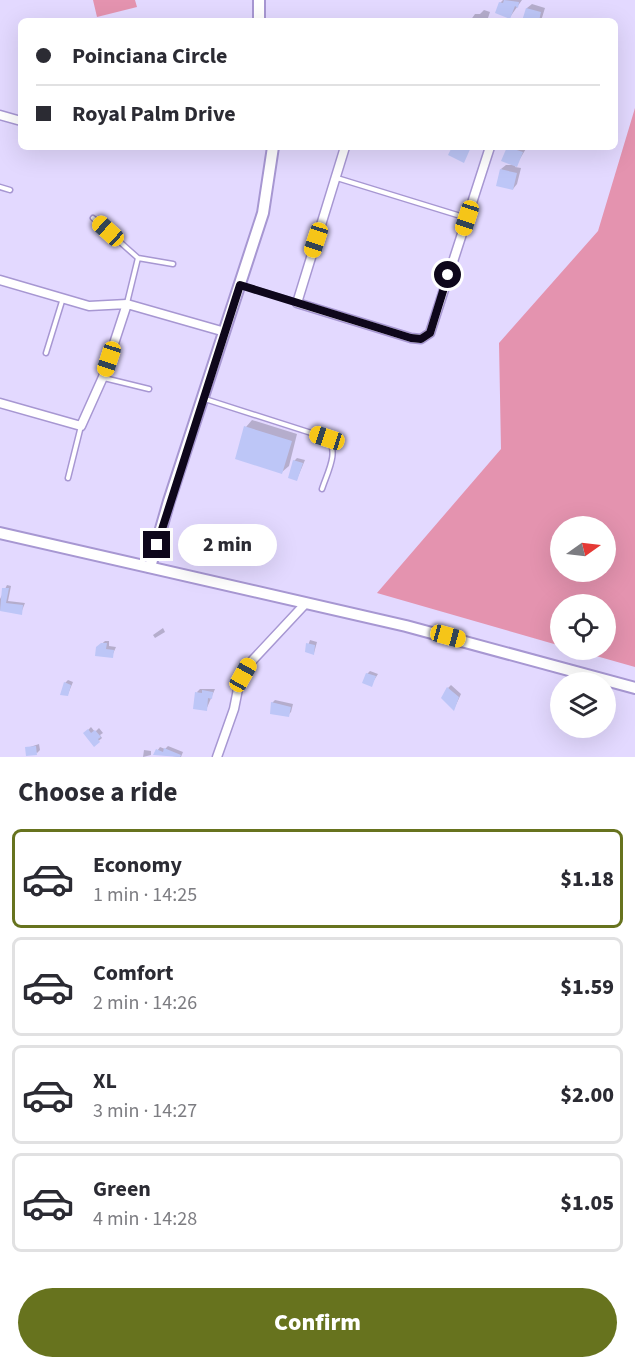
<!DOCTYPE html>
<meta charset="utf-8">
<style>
body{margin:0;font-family:"Source Sans 3",sans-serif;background:#f7f7f7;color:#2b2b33;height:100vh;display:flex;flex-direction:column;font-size:22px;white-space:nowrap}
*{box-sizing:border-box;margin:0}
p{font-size:20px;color:#7c7c81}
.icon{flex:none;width:33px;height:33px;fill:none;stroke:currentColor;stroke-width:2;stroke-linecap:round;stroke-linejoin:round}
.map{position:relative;height:757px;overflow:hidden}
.side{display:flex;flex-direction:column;background:#fff;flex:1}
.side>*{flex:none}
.guide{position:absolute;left:18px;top:18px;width:600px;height:132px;border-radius:9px;box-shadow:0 6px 24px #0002;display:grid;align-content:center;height:132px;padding:0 18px;background:#fff}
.needle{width:39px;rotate:76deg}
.tools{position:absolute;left:550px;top:516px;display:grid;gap:12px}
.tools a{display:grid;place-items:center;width:66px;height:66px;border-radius:50%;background:#fff;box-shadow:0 6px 24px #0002;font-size:30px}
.end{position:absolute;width:27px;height:27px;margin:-14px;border:8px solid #0e071b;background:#fff;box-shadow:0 0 0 3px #fff}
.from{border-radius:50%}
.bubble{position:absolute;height:42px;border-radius:21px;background:#fff;box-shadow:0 6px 24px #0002;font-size:20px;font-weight:800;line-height:42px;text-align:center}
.car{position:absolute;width:18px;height:36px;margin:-18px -9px;border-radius:8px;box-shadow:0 0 4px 2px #0007;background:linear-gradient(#f5c518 24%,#345 0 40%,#f5c518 0 76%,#345 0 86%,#f5c518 0)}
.guide b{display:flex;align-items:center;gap:21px;height:57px;font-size:22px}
.guide b+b{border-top:2px solid #e1e1e2}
.guide i{width:15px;height:15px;background:#2b2b33}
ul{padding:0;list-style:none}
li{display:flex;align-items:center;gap:18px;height:99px;margin:0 12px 9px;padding:0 6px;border:3px solid #e1e1e2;border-radius:9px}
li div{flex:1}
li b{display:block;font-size:22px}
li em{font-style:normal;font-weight:800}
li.current{border-color:#67731e}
li>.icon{width:54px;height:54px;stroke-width:1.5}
h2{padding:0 18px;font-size:27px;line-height:72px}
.action{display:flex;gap:12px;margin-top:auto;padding:12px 18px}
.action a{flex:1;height:69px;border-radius:36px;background:#67731e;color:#fff;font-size:24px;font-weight:800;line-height:69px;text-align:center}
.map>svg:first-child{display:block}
.green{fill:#e493af;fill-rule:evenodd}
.shadow{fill:#0003}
.building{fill:#bdc6f7}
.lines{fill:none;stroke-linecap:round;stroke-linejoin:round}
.service-casing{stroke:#a797d2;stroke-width:7}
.minor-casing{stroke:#a797d2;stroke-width:11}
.tertiary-casing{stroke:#a797d2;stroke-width:14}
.secondary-casing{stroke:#a797d2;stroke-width:14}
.service{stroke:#fff;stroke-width:4}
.minor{stroke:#fff;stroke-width:8}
.tertiary{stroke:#fff;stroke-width:10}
.secondary{stroke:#fff;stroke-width:10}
.route{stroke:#0e071b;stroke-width:8}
</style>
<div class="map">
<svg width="635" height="757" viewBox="0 0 635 757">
<rect width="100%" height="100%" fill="#e3d9ff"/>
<path class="green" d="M93,0H135L137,7L97,17Z
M635,108V667L575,650H606V604H561V646L377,593L501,449L499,343L598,231ZM561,526H606V572H561Z"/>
<path class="shadow" d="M503,0H522L510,17L500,3Z
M532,4L545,8L541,21H523L527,8Z
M484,10L490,12L487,21H470L475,14H480Z
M509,147H527L515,167L521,168L517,184L513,189L501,169L506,165H515L503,160Z
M252,420L297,434L289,466L282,472L246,427Z
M297,458L305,460L297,479L294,461Z
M7,585L11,586L8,601L25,603L21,613L0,610V599Z
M163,628L165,632L155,638L153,635Z
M310,640L317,642L314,653L306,651Z
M105,641H109V646L116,647L112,656L97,648Z
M370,671L378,674L371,685L367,674Z
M68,680L73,682L68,694L65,683Z
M451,685L461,694L454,709L448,688Z
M200,689H215L206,710L197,692Z
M275,700L293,704L291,712L288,715L272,703Z
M91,727L95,732L99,728L103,733L100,735L102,738L94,745L85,733Z
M39,744L40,750L37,753L27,748Z
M168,746L183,752L181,757L155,754L160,747L165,749Z
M144,750L151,751V755L143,757Z"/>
<path class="building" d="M504,0L519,2L518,8L515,6L510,19L495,13L499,2L503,3Z
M526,8L541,12L539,21H522Z
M452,147H471L464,163L448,155Z
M507,147L523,152L517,167L501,161Z
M500,169L517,173L513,190L496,186Z
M244,426L292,441L282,474L235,459Z
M293,460L303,463L297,481L288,478Z
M2,588H9L6,603L23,605L22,615L0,611Z
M101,643H107L106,649L114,650L113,658L95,656L96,647Z
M306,643L315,645L314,655L305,652Z
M366,673L376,676L372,687L362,683Z
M64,682L71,685L68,696L60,695Z
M447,687L459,697L454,711L441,698Z
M202,690L213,692L212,699L208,698L207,711L193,709L195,692L202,693Z
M271,702L291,707L289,717L270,714Z
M88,729L91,733L95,730L101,737L98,739L100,742L94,747L83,733Z
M36,746L37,755L26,756L25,747Z
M164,748L181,755L180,757L153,755L156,749L163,752Z"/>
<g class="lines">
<defs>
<path id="service" d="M337,178L467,218
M0,187L10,190
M93,218L138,258
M240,285L296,302
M127,303L138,258L173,264
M46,353L63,298
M104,378L149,389
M205,399L327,438C340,451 327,473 322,489
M68,478L81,426"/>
<path id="minor" d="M0,115L21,121
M345,147L297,303L411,338L421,339L430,333L490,147
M0,280L89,306L127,304L225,332
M0,403L81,426L103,377L127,304
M217,757L234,709L239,684L250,663L306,603"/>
<path id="tertiary" d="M259,0V21
M150,567L169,501L263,213L273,147"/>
<path id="secondary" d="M0,533L406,626L635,688"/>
</defs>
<use href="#service" class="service-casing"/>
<use href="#minor" class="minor-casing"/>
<use href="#tertiary" class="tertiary-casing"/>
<use href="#secondary" class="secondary-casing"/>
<use href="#service" class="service"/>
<use href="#minor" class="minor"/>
<use href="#tertiary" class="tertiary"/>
<use href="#secondary" class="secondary"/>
</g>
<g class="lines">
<path class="route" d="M157,545L240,285L411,338L421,339L430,333L448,275"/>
</g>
</svg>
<div class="tools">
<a><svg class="needle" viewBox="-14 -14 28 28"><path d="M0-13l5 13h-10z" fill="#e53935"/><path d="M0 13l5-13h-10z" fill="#7c7c81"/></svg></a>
<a><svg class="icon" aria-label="locate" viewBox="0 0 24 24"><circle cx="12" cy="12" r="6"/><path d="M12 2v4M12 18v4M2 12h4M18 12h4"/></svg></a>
<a><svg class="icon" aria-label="layers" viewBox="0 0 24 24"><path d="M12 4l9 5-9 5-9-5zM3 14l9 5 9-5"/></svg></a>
</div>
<i class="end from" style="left:448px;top:275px"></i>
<i class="end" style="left:157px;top:545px"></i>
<div class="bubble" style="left:178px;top:524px;width:99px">2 min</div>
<i class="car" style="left:467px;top:218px;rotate:198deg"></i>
<i class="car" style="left:108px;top:231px;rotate:312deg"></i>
<i class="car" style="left:316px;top:240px;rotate:198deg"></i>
<i class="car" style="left:109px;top:359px;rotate:198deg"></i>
<i class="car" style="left:327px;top:438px;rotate:288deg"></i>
<i class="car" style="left:448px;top:636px;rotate:105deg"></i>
<i class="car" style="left:243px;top:675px;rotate:29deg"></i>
<div class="guide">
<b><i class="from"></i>Poinciana Circle</b>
<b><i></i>Royal Palm Drive</b>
</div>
</div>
<section class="side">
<h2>Choose a ride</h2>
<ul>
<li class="current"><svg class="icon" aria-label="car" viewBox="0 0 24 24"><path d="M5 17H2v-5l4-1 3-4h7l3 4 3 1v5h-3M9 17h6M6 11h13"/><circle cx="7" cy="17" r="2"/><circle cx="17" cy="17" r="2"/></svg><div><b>Economy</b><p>1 min · 14:25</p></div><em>$1.18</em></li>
<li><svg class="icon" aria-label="car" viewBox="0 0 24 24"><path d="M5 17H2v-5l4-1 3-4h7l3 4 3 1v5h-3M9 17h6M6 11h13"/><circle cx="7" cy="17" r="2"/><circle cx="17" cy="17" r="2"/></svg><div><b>Comfort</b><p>2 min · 14:26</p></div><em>$1.59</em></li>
<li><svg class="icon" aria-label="car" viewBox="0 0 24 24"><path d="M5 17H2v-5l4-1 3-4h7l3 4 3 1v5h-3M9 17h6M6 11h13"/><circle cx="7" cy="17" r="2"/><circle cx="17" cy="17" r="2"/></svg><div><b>XL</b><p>3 min · 14:27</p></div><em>$2.00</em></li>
<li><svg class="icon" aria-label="car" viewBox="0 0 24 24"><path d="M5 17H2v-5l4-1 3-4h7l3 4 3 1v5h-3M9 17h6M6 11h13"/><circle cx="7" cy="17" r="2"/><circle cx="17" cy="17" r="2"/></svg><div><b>Green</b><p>4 min · 14:28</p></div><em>$1.05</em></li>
</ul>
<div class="action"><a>Confirm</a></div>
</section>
